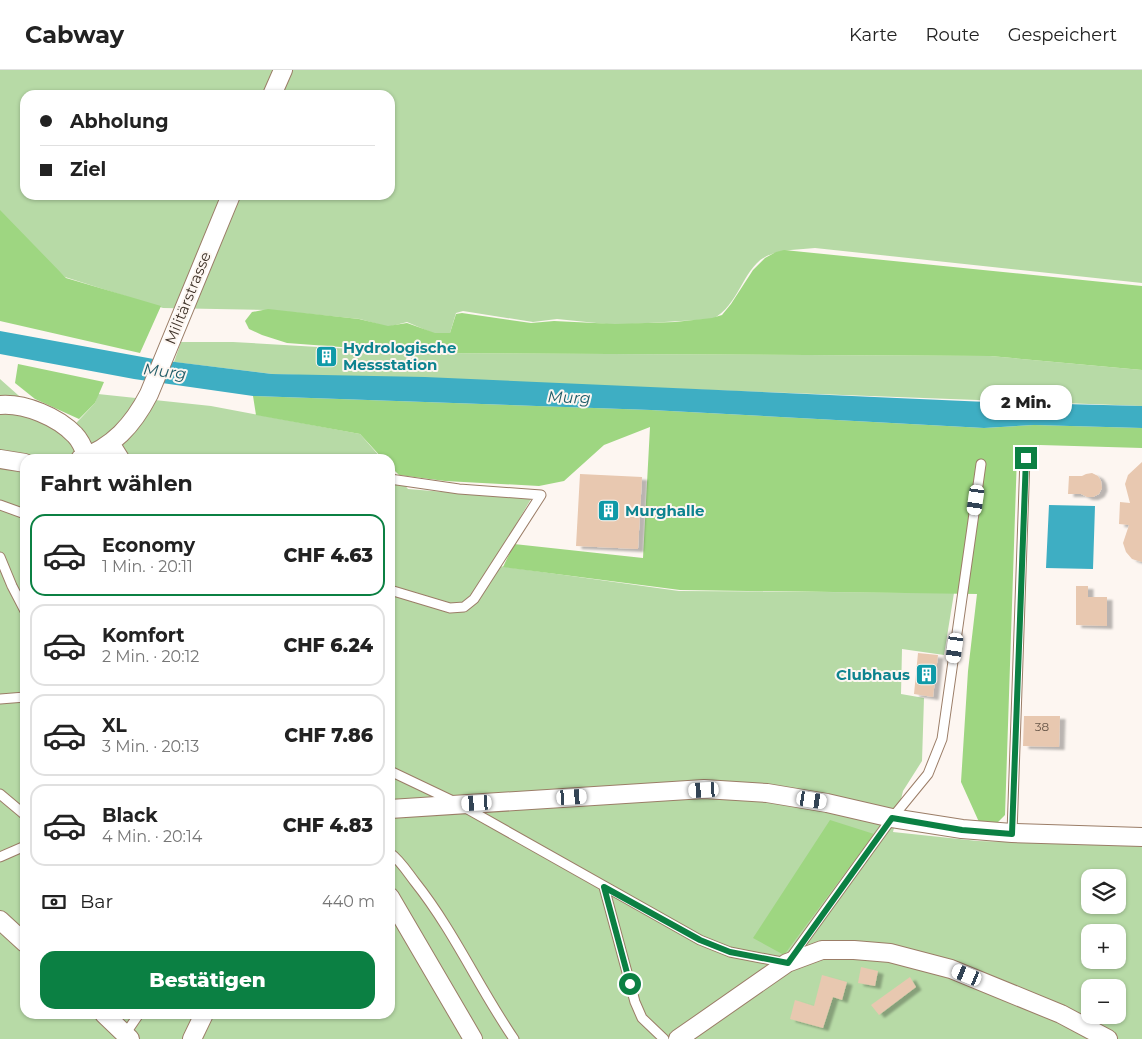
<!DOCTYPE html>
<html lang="de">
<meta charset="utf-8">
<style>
body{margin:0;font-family:Montserrat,sans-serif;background:#f2f2f2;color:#222;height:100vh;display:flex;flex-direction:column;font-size:19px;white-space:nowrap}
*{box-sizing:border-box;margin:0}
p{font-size:16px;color:#767676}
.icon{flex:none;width:28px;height:28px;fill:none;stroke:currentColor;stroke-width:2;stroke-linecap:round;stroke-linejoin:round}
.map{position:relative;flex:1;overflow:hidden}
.panel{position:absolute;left:20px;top:384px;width:375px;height:565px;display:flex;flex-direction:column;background:#fff;border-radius:15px;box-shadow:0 1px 4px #0004}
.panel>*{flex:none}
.guide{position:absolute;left:20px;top:20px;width:375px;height:110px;border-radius:15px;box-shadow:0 1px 4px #0004;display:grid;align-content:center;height:110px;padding:0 20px;background:#fff}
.controls{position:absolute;left:1081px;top:799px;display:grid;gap:10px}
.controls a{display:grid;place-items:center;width:45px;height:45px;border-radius:10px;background:#fff;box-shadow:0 1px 4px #0004;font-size:25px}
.end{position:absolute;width:22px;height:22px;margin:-11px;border:6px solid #0b8043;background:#fff;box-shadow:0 0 0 2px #fff}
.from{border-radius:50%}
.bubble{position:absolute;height:35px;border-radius:15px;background:#fff;box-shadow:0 1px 4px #0004;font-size:16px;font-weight:800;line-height:35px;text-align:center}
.car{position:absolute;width:15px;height:30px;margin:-15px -8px;border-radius:6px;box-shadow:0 0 4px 1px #0007;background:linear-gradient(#fff 24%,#345 0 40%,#fff 0 76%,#345 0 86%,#fff 0)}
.guide b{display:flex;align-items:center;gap:18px;height:48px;font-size:19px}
.guide b+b{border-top:1px solid #e0e0e0}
.guide i{width:12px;height:12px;background:#222}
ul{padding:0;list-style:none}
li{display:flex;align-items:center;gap:15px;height:82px;margin:0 10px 8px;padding:0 10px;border:2px solid #e0e0e0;border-radius:15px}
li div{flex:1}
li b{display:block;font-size:19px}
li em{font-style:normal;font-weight:800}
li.current{border-color:#0b8043}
li>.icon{width:45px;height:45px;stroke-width:1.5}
h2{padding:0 20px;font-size:22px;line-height:60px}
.pay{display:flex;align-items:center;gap:12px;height:55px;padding:0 20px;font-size:19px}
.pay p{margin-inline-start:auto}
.cta{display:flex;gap:10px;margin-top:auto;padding:10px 20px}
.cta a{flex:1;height:58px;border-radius:15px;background:#0b8043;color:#fff;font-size:20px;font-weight:800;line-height:58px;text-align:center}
header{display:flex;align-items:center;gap:30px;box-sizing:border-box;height:70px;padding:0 25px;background:#fff;border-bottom:1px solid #e0e0e0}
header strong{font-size:24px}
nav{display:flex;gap:28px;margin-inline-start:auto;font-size:18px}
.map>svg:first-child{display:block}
.green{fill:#b7daa6;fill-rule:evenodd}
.forest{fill:#9ed681}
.water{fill:#3eaec3}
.building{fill:#e8c8b0;filter:url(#shadow)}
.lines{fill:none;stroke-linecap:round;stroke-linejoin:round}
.service-casing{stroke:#9b7d67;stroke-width:11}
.minor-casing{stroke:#9b7d67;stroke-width:20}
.service{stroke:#fff;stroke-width:9}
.minor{stroke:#fff;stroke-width:18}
.route{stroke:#0b8043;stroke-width:6}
.labels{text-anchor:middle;stroke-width:4;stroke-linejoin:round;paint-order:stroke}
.number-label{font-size:12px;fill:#685749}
.street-label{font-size:15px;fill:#3d3127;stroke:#fdf6f1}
.culture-label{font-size:15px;font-weight:bold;fill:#0d838f;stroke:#fdf6f1;text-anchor:start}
.water-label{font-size:16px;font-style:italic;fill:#1f5b67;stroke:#fdf6f1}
</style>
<header>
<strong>Cabway</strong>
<nav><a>Karte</a><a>Route</a><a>Gespeichert</a></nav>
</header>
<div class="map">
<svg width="1142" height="969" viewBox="0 0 1142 969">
<defs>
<filter id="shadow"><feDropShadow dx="5.5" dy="3" stdDeviation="1" flood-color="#0004"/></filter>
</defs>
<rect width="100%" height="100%" fill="#fdf6f1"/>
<path class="green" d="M0,0H1142V213L815,178C799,180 780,179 765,187C743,199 739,235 713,249L616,255L557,249L533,252L463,241L456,243L450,263L435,264L407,252L388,257L360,249L269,240L163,238L65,207L0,149ZM25,25H390V125H25Z
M181,272H233L421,283L990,286L1142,300V336L272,304L174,292Z
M0,309L64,366L95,333L98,324L211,336L360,364L382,389H25V944H390V398L408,419L531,429L492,495L679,521L954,523L944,585L902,579L901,624L924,628L922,691L903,721L893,762L978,771L1142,776V969H0ZM1090,808H1118V835H1090ZM1090,862H1118V890H1090ZM1090,918H1118V945H1090Z"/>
<path class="forest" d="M0,140L66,208L161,236L140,283L0,251Z
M784,180L1142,216V300L990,286L421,283L287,273L262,265L249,259L245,251L252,242L268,239L359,249L388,256L407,253L435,263H450L456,244L462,243L531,253L554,251L615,254L675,252L712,248L722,245L731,234L753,200L765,188L776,182Z
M18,294L104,312L95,333L79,349L35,329L15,313Z
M253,326L651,340L984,358L1034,355L1142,358V378L1040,375L1019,381L1017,385L1005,745L998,752H979L961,712L968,601L977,524L680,520L503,497L514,474L643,488L650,357L604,375L564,411L539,416L445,411L399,405L390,396V389H383L360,364L256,345Z
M830,750L874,764L784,885L753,868Z"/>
<path class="water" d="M0,261L159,290L272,304L425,307L987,332L1142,336V358L1034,355L984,358L651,340L253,326L134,309L0,284Z
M1049,435L1095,436L1093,499L1046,498Z"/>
<path class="building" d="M1142,392V492L1132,489L1126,482L1123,473L1129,455L1119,454L1120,432L1130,433L1125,414L1128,405Z
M1092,403L1098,406L1101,411L1102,418L1099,424L1093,427H1087L1081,424H1068L1069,406H1082L1086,404Z
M580,404L642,407L638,479L576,476Z
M1076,516H1088V527H1107V556L1076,555Z
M918,583L938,585L933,627L914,624Z
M1024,646H1060L1059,677L1023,676Z
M861,897L878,901L875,916L858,913Z
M822,905L847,912L842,930L833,927L823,958L790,949L795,930L814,936Z
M910,907L916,917L879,945L871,935Z"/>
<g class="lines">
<defs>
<path id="service" d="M390,409L459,419L541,425L474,529L464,537L450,538L390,520
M0,435L25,444
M0,487L12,516L25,541
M0,629L25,627
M390,701L453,731
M0,724L25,745
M464,737L700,870L730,882L787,893L892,748L928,704L942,669L981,394
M1012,763L1025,388
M390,783C400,790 408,803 415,812C454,861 479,918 514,969
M0,787L25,776
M604,817L635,932L642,948L664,969
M126,963L139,944"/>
<path id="minor" d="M272,25L283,0
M0,335C25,333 58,347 75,365C81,371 84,379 87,387
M110,373L120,389
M0,389L25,393
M80,389C113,377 133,355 149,324L231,125
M390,739L704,719L767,723L827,733L892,748L962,759L1012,763L1142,767
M390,827L473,969
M0,850L25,873
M104,944L130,969
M192,969L204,944
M678,969L787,893L822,880H854L890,883L951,899L1061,944L1108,969"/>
</defs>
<use href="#service" class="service-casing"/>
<use href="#minor" class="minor-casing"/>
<use href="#service" class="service"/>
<use href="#minor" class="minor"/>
</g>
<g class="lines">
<path class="route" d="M630,914L604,817L700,870L730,882L788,893L892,748L962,760L1012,764L1026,388"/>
</g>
<defs>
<symbol id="building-square" viewBox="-11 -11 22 22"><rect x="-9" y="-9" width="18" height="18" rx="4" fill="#0f9aa8" stroke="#fdf6f1"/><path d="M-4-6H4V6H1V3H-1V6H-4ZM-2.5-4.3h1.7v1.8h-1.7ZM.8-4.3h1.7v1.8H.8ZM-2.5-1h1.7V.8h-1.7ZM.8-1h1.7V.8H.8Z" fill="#fff"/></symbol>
</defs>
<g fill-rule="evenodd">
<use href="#building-square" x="314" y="274" width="25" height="25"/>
<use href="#building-square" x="596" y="428" width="25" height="25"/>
<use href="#building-square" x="914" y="592" width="25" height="25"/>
</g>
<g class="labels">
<g class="number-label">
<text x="1042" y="661">38</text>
</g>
<g class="street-label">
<text transform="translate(188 228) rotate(-68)" y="5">Militärstrasse</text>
</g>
<g class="culture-label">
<text x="343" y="283">Hydrologische<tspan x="343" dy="17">Messstation</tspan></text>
<text x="625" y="446">Murghalle</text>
<text x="910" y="610" text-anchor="end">Clubhaus</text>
</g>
<g class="water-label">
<text transform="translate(165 301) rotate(7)" y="6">Murg</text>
<text transform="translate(569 327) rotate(2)" y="6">Murg</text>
</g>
</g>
</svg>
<div class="controls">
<a><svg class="icon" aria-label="layers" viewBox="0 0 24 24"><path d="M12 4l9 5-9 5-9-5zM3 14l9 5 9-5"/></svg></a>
<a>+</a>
<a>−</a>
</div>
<i class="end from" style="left:630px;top:914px"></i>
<i class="end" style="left:1026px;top:388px"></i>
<div class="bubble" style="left:980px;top:315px;width:92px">2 Min.</div>
<i class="car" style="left:976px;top:430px;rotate:188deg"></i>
<i class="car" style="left:955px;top:578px;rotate:188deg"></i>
<i class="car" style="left:704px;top:720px;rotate:267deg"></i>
<i class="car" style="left:572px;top:727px;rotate:87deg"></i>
<i class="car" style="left:812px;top:730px;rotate:99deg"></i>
<i class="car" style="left:477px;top:733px;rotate:267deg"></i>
<i class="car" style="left:967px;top:905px;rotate:292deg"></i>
<div class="guide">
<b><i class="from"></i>Abholung</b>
<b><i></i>Ziel</b>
</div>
<section class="panel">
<h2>Fahrt wählen</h2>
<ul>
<li class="current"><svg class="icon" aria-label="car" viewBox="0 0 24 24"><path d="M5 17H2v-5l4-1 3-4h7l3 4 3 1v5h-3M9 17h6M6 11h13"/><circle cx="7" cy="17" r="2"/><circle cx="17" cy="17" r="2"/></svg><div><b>Economy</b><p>1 Min. · 20:11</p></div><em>CHF 4.63</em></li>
<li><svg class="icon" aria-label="car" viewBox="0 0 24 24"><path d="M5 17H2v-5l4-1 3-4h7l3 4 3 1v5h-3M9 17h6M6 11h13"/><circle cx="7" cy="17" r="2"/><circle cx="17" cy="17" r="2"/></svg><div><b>Komfort</b><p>2 Min. · 20:12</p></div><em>CHF 6.24</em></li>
<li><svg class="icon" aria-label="car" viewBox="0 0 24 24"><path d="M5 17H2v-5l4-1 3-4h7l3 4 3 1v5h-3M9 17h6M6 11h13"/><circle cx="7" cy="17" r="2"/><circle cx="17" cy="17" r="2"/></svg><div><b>XL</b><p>3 Min. · 20:13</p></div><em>CHF 7.86</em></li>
<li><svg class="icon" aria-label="car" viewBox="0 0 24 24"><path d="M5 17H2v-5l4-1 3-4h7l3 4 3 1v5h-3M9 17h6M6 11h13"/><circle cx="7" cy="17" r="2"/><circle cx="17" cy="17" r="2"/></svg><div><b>Black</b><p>4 Min. · 20:14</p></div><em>CHF 4.83</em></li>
</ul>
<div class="pay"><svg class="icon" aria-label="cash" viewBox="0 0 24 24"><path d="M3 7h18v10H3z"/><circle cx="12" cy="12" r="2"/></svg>Bar<p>440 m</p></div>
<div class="cta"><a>Bestätigen</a></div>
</section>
</div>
